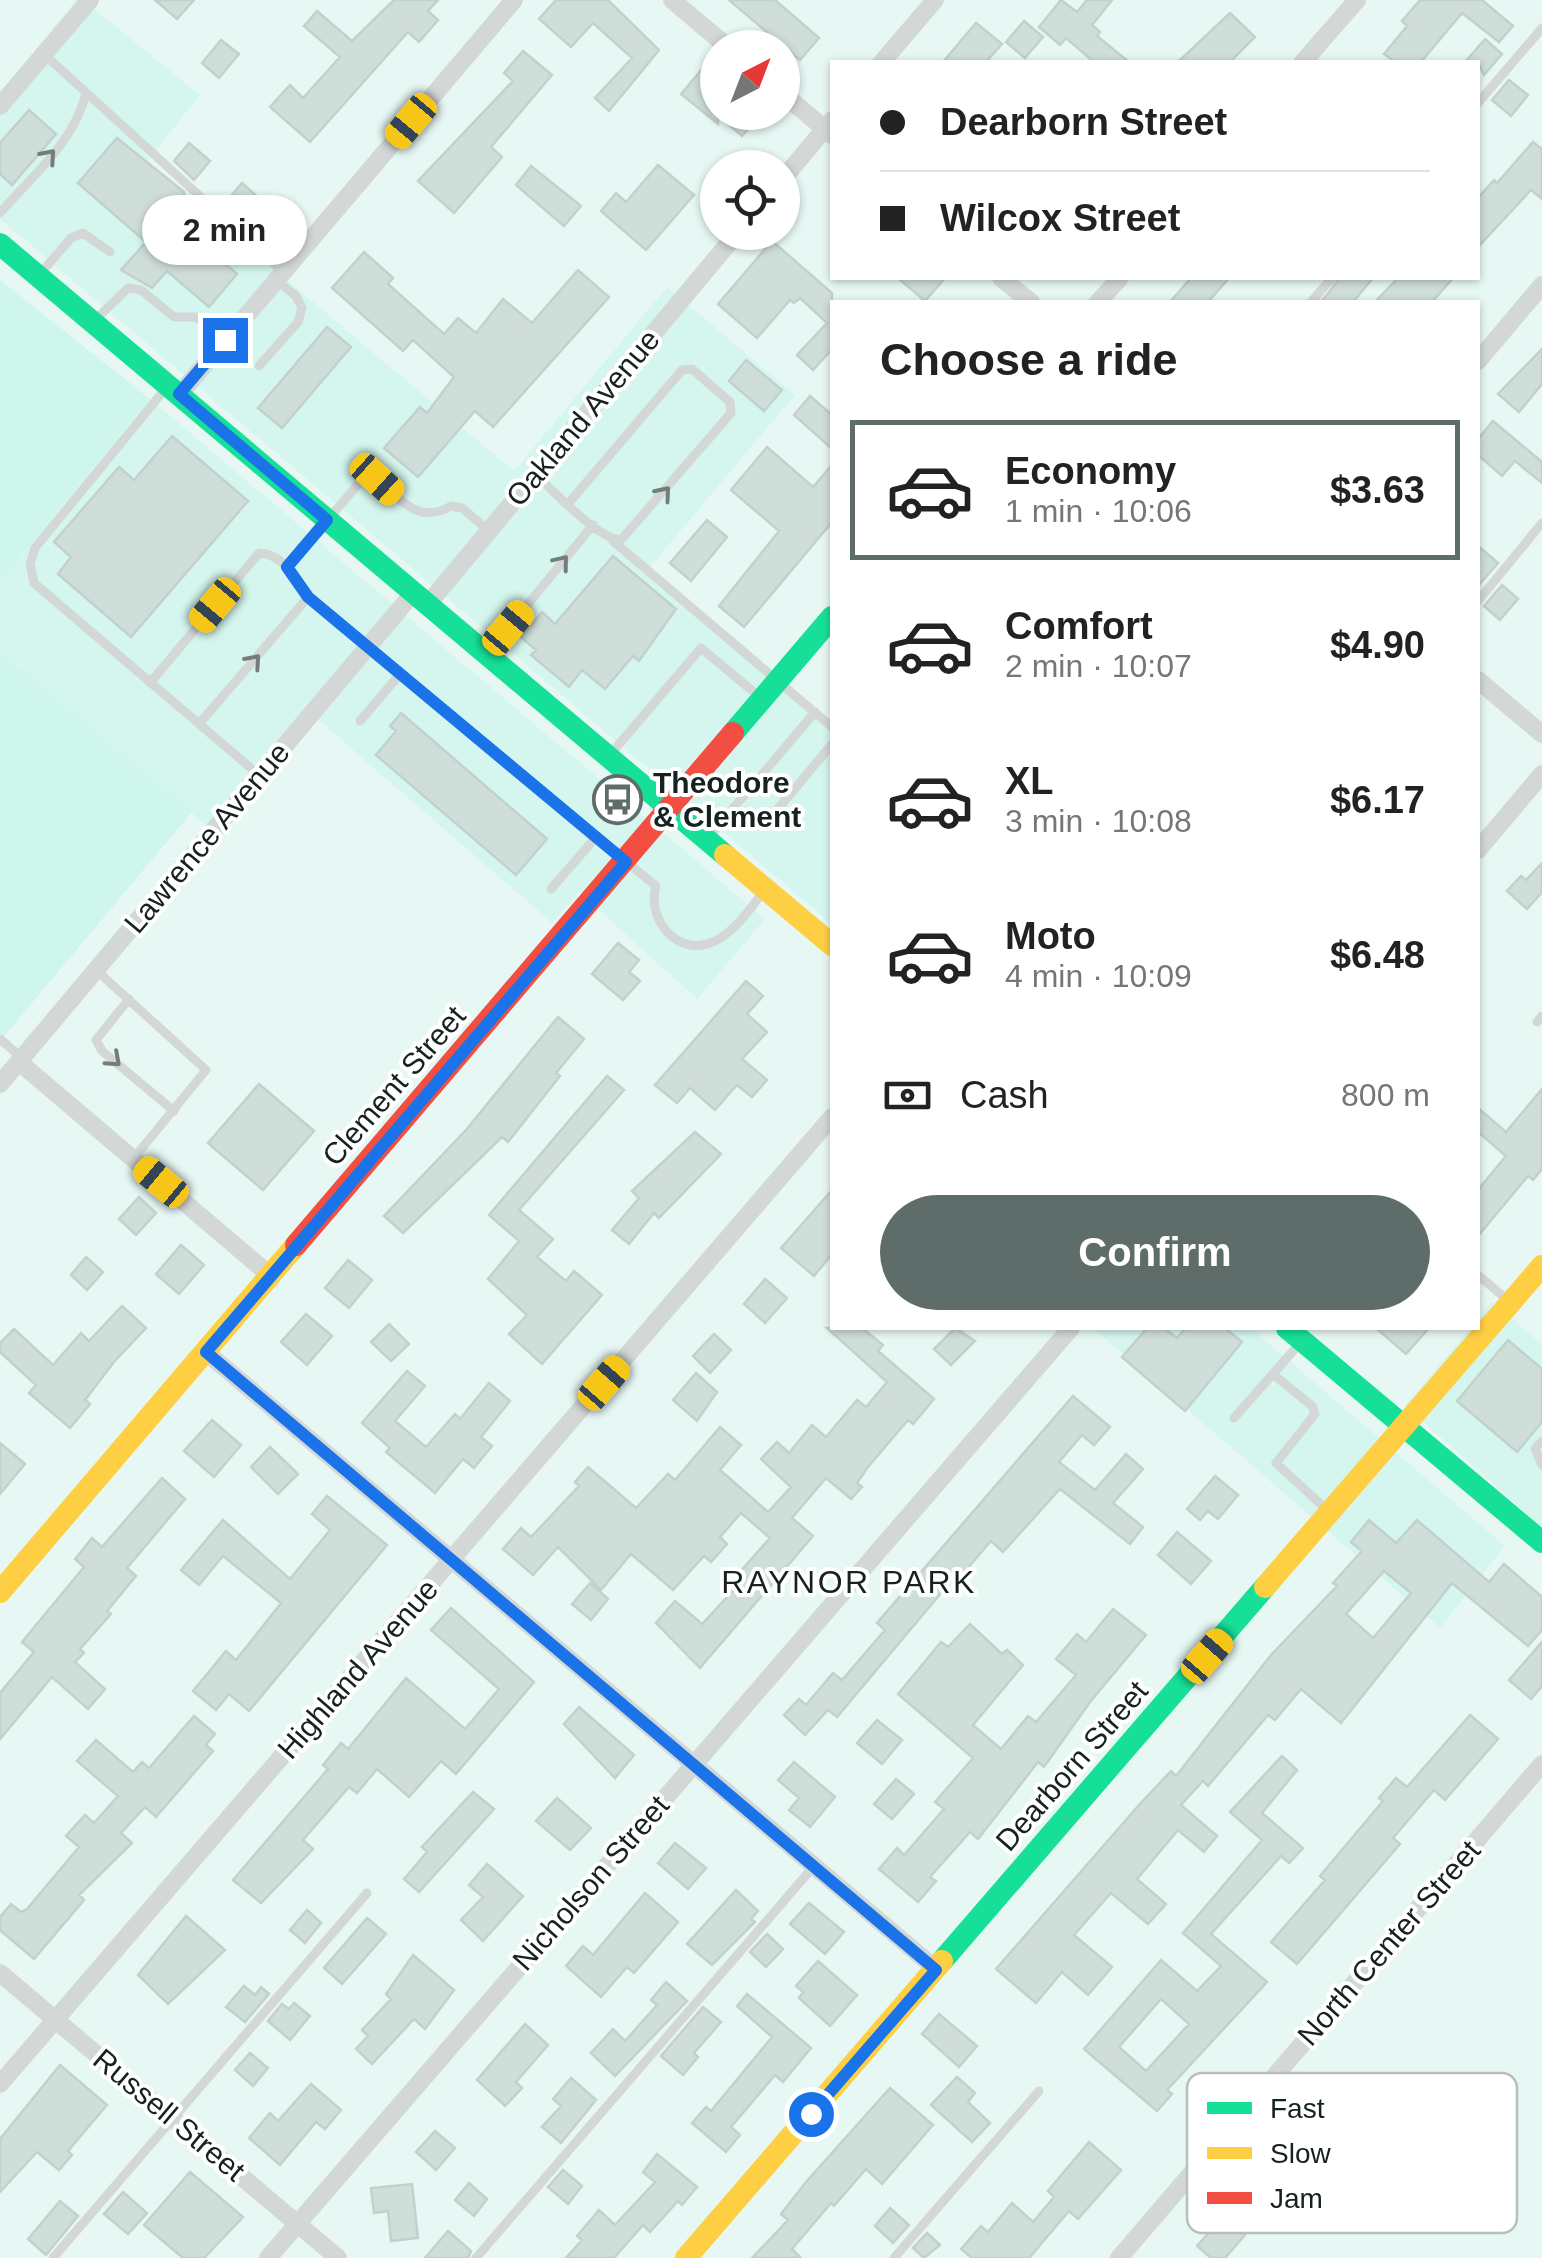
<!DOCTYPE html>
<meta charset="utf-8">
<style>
body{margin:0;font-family:Helvetica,sans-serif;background:#f6f6f6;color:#222;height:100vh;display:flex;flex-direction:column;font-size:38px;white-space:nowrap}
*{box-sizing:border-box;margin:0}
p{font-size:32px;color:#767676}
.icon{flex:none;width:55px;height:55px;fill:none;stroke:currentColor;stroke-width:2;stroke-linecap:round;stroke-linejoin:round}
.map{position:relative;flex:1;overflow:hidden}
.sheet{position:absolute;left:830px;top:300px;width:650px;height:1030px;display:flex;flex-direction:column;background:#fff;border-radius:0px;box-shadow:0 2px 8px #0004}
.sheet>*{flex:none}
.banner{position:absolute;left:830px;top:60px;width:650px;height:220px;border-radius:0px;box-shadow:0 2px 8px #0004;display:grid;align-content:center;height:220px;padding:0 50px;background:#fff}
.needle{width:65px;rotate:42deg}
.buttons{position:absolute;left:700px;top:30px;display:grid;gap:20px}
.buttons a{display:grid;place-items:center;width:100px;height:100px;border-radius:50%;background:#fff;box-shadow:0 2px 8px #0004;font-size:50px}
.end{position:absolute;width:45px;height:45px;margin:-22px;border:12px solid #1a73e8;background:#fff;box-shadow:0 0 0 5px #fff}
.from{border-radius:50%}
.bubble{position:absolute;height:70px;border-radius:35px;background:#fff;box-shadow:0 2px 8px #0004;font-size:32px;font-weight:700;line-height:70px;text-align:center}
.car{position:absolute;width:30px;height:60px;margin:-30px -15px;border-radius:12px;box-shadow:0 0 8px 2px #0007;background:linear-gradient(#f5c518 24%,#345 0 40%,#f5c518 0 76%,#345 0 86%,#f5c518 0)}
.banner b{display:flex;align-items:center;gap:35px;height:95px;font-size:38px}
.banner b+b{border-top:2px solid #e0e0e0}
.banner i{width:25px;height:25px;background:#222}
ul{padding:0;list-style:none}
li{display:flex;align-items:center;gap:30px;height:140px;margin:0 20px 15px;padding:0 30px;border:5px solid transparent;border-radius:0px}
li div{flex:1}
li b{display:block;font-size:38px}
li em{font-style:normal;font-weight:700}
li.on{border-color:#5e6d6a}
li>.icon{width:90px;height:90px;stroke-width:1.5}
h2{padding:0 50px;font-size:45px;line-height:120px}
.pay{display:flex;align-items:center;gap:25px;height:110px;padding:0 50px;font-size:38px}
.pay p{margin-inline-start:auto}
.button{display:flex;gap:20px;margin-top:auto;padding:20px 50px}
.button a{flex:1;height:115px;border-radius:60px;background:#5e6d6a;color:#fff;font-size:40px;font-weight:700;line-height:115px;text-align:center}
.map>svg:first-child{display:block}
.built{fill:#d5f6ee}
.green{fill:#cef6ed}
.building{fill:#d0deda;stroke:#c2d1ce;stroke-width:2.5;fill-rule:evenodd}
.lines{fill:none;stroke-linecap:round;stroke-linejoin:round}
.lane{stroke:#d3d8d6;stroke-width:9}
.street{stroke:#d3d8d6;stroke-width:18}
.fast{stroke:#16e098;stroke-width:22}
.slow{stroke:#ffcf43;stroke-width:22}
.jam{stroke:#f24e42;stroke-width:22}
.oneway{stroke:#747d7a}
.route{stroke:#1a73e8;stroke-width:12}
.labels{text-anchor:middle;stroke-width:8;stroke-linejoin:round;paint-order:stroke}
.street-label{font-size:30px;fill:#15221f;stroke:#fff}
.poi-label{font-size:30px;font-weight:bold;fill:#15221f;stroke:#fff;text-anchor:start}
.neighbourhood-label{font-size:32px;letter-spacing:2.5px;fill:#15221f;stroke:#fff}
.key{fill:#fff;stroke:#b9bdbc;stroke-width:2.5}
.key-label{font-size:28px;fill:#15221f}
</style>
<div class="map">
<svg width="1542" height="2258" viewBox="0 0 1542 2258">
<rect width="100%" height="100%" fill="#e7f8f4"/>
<path class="built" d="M76,0H83L200,95L147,162L514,471L667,287L795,395L650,567L832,727V924L0,219V93Z
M150,399L765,919L697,999L579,892L552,923L315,717L219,836L0,651V581Z
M1491,1302L1542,1344V1527L1405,1406L1470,1328H1478V1319Z
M1093,1328H1251L1505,1546L1440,1628Z"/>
<path class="green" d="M0,280L150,399L0,581Z
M0,651L192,812L0,1041Z"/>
<path class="building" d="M155,0H194L177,19Z
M394,0H438L428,11L438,20L419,42L408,32L310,142L270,107L290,85L303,98L340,57L304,26L317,11L352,41Z
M556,0H608L659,50L609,111L595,98L632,58L593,23L571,47L539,19Z
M729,0H775L819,38L800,60Z
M1061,0L1077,12L1087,0H1112L1092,25L1100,32L1097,36L1129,62H1094L1066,38L1060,45L1039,27Z
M1420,0H1482L1513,26L1499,42L1462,13L1421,62H1395L1384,54L1407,26L1402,21Z
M1230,13L1255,37L1230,62H1178Z
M1024,21L1043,37L1025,58L1006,42Z
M976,23L1002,44L986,62H943Z
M1485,39L1502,54L1484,75L1478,62L1467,60Z
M221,40L239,54L219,78L202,63Z
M523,51L552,75L491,147L502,157L454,213L418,181L513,81L504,73Z
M703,68L718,80V112H763L742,136L718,115V124L681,94Z
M1509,80L1528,95L1511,116L1492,100Z
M29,110L56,134L12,185L0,174V143Z
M117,138L184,192L185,197L169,215L237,274L209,307L167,271L152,288L121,270L146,242L78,183Z
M1533,142L1542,149V199L1531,190L1478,247V198L1494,180L1497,183Z
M189,143L210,161L194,180L174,161Z
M658,165L694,195L646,250L601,211L616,193L626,202Z
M531,166L581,206L564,226L516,185Z
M242,183L276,213L258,232L225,203Z
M772,241L832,293V349L813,370L797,355L827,323L800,298L794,303L790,300L757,338L718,304Z
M364,252L393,278L388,284L444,334L458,318L476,333L503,299L532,323L578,270L609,297L493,427L475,411L418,477L384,448L420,407L427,413L454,377L413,340L403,351L332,288Z
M898,278H945L925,301Z
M1191,278H1229L1208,302H1170Z
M1340,278H1373L1353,302H1321Z
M1398,278H1453L1432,302H1375Z
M327,327L351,347L282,428L258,408Z
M1542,349V384L1519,412L1498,394Z
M746,360L782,390L764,411L729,381Z
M810,396L832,415V449L794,415Z
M1493,421L1542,462V483L1515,461L1502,476L1478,455V439Z
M172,436L248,501L131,637L58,574L71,557L54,542L119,467L134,480Z
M767,447L813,487L832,465V522L744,627L719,606L779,531L731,490Z
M707,520L727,537L691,581L670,563Z
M1478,546L1498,563L1478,586Z
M613,556L676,609L639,661L633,656L605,689L582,670L569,687L531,655L536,650L521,637L542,612L555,624Z
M1502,585L1518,599L1500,620L1484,606Z
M401,713L547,839L516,875L376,755L396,731L390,726Z
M1542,863V892L1527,909L1507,891L1521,876L1526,880Z
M618,943L639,960L629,972L640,981L623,1000L592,974Z
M746,981L763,996L747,1014L767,1032L742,1059L767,1080L752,1097L737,1085L715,1110L690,1088L677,1103L655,1085Z
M558,1017L584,1039L556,1073L560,1076L508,1142L502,1137L403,1233L384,1216L466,1130Z
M607,1076L624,1090L519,1210L553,1239L537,1257L566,1281L574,1271L602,1295L542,1364L509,1334L527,1315L488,1279L519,1241L489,1215Z
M259,1084L314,1131L263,1190L208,1143Z
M1542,1089V1169L1533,1180L1528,1176L1478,1236V1190L1506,1156L1478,1132V1108L1506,1132Z
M695,1132L721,1154L659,1218L654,1213L629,1244L612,1230L639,1198L632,1191Z
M832,1190V1254L814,1276L781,1248Z
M139,1197L156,1213L136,1235L119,1219Z
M181,1245L204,1265L179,1294L156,1274Z
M86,1257L103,1272L87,1290L71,1275Z
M348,1260L372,1280L349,1308L325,1288Z
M765,1279L787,1298L765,1323L744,1304Z
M122,1306L146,1328L114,1362L85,1400L90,1404L70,1428L29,1393L36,1385L0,1352V1343L14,1329L53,1365L81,1333L89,1341Z
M306,1314L332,1336L307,1365L281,1342Z
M389,1324L409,1344L391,1361L371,1342Z
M827,1328H862L883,1345L878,1351L934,1399L913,1424L908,1420L868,1467L857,1483L862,1487L851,1499L826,1478L792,1518L813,1536L700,1668L656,1623L675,1601L702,1624L744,1579L738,1574L770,1538L741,1513L720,1537L727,1544L711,1562L704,1556L673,1590L631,1554L601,1590L558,1547L533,1575L503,1549L521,1528L531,1537L579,1486L575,1482L588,1467L636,1508L668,1474L675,1480L720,1427L741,1445L720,1470L768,1512L791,1487L761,1459L777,1442L789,1453L812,1425L826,1437L857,1400L866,1407L887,1382Z
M955,1328L975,1341L951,1365L934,1349Z
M1147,1328H1164L1177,1338L1186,1328H1225L1242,1342L1185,1411L1122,1357Z
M1376,1328H1429L1406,1354Z
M714,1334L731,1350L710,1373L693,1356Z
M1508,1340L1542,1369V1422L1517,1452L1457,1401Z
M407,1371L425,1386L395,1421L426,1447L455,1414L460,1419L489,1383L510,1401L481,1437L492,1446L474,1468L463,1459L435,1493L386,1452L390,1448L362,1423Z
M696,1373L717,1392L697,1421L673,1400Z
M1073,1396L1110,1427L1094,1445L1082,1435L1059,1462L1095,1490L1126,1454L1143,1469L1113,1503L1143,1527L1130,1544L1060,1489L1003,1552L991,1541L960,1577L957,1574L837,1717L828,1710L805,1735L784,1715L799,1699L806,1705L833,1673L842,1680L885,1630L877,1623Z
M212,1420L241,1445L214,1477L184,1451Z
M0,1443L25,1464L0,1494Z
M270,1447L298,1474L278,1494L251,1467Z
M1215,1476L1238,1495L1218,1519L1208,1511L1200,1520L1187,1509Z
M162,1478L185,1499L127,1568L136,1576L107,1611L111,1614L80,1649L84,1653L75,1662L105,1689L88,1709L52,1677L0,1739V1693L34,1652L22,1642L84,1567L75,1559L92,1538L102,1547Z
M327,1496L387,1545L249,1711L229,1694L216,1710L193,1691L226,1651L236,1660L281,1603L223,1556L199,1585L181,1570L223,1520L290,1579L330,1530L312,1514Z
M1369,1520L1396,1543L1417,1520L1489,1582L1504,1564L1542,1597V1630L1528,1646L1452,1583L1341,1723L1301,1689L1275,1720L1268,1715L1208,1786L1203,1781L1181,1805L1217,1836L1204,1852L1178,1830L1137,1879L1166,1904L1148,1924L1111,1893L1074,1935L1112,1967L1088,1995L1062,1972L1036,2003L996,1969L1139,1805L1171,1771L1176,1776L1271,1655L1337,1586L1333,1583L1362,1551L1351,1542ZM1384,1571L1411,1593L1373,1638L1346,1614Z
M1177,1532L1211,1561L1191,1584L1158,1555Z
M590,1583L608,1599L591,1620L572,1604Z
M451,1608L534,1682L456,1774L441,1761L409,1797L377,1769L357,1793L349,1787L303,1840L313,1849L261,1903L233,1880L328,1769L323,1765L341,1743L348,1749L406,1678L465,1729L499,1689L431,1630Z
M1113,1609L1146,1635L1090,1702L1044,1767L1038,1762L978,1839L970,1832L930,1877L936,1881L918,1902L879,1869L897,1848L904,1855L944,1809L935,1802L973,1758L898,1694L941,1642L948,1647L970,1624L1002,1654L1007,1650L1023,1665L973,1725L1001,1749L1028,1716L1036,1722L1076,1675L1056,1659L1077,1634L1086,1642Z
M1542,1642V1686L1531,1699L1509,1680Z
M579,1707L634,1755L615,1778L564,1724Z
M1470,1715L1498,1739L1445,1800L1434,1790L1393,1838L1400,1844L1297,1964L1271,1942L1325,1880L1320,1876L1383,1801L1379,1798L1396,1778L1407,1787Z
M194,1716L215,1734L206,1745L213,1751L156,1817L145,1807L121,1833L132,1843L79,1895L84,1900L34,1959L0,1930V1917L11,1904L21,1912L27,1909L79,1847L66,1836L85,1815L94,1823L118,1796L77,1761L96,1740L133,1772L142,1762L149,1768Z
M877,1720L902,1740L882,1764L857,1743Z
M1282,1756L1297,1770L1262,1813L1303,1848L1289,1863L1281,1856L1211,1934L1267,1982L1167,2090L1172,2094L1157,2111L1084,2049L1161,1960L1197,1991L1221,1966L1183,1933L1262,1840L1230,1812ZM1161,1999L1189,2024L1146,2071L1119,2047Z
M794,1762L835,1797L810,1827L789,1810L799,1798L778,1780Z
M896,1779L914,1794L892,1819L874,1804Z
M473,1792L494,1809L419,1892L404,1879L427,1852L422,1847Z
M557,1798L591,1828L570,1850L536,1821Z
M675,1843L706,1868L688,1889L658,1863Z
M487,1864L523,1896L483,1941L461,1920L483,1897L469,1885Z
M736,1890L758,1911L751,1919L755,1922L712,1965L687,1944Z
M645,1893L678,1922L634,1973L627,1967L601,1997L566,1966L583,1946L593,1955Z
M809,1903L844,1932L825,1954L790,1924Z
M307,1910L321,1923L305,1943L290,1930Z
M186,1916L225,1950L168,2004L138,1975Z
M367,1918L386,1934L342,1984L324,1968Z
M767,1934L783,1949L766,1967L750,1952Z
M413,1955L454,1990L425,2029L414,2019L372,2064L356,2049L368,2036L362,2030L391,1999L386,1994Z
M818,1961L857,1995L830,2026L799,1998L803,1992L796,1986Z
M666,1982L687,2001L615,2076L591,2053L613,2029L625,2041L657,2005L651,2000Z
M244,1986L255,1995L261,1987L269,1994L245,2022L226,2007Z
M747,1994L811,2048L783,2082L775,2075L731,2127L740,2135L726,2152L692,2123L706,2107L711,2111L772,2037L737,2006Z
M294,2003L310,2016L290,2040L268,2021L282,2004L289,2009Z
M703,2007L721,2022L694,2053L698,2057L683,2075L661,2056Z
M939,2014L977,2046L959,2067L922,2034Z
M525,2024L548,2045L516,2082L522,2088L505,2106L477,2080Z
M250,2053L268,2068L253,2086L235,2070Z
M60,2065L107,2105L68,2151L72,2155L59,2170L37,2152L0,2192V2139Z
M957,2077L975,2093L968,2102L990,2123L972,2142L931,2105Z
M571,2078L596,2100L561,2143L542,2127L561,2106L553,2099Z
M311,2084L341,2110L325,2129L316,2122L280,2165L249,2138L270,2113L278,2121Z
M890,2088L933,2125L882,2184L866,2169L834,2206L831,2203L792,2249L801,2258H752L788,2220L781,2214L806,2182Z
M435,2131L455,2148L436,2170L416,2152Z
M1089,2142L1121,2170L1078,2219L1069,2211L1029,2258H972L961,2249L981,2226L988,2232L1012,2203L1033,2222L1054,2197L1048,2191Z
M657,2154L697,2187L682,2205L678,2201L650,2232L643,2225L614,2258H566L582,2240L577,2236L599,2210L615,2225L655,2182L643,2172Z
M563,2170L582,2186L568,2204L548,2187Z
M190,2172L243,2217L204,2258H183L144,2225Z
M469,2183L487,2199L474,2216L455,2200Z
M412,2184L418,2238L391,2241L388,2211L374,2213L371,2188Z
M123,2192L147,2213L128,2234L104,2214Z
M60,2201L78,2216L46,2255L28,2239Z
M890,2208L909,2225L893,2243L875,2226Z
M1223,2217L1245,2235L1225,2258H1211L1197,2246Z
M448,2231L471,2251L468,2258H425Z
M927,2233L940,2245L924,2258L913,2248Z"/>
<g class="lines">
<path class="lane" d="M45,55L283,272
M1478,103L1542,28
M0,213C32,176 75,141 86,93
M40,274L71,238L83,233L110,252
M1311,302L1332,278
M95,320L128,288L141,290L174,317H196L225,340
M259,366L298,322L302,308L296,296L276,280
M166,388L35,548L30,564L34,583L259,775
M536,475C555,492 598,539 621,540L731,413L730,402L692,369L682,370L568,504
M613,541L832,727
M287,567L360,482L377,479C401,500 419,525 451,506L462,508L489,531
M1478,601L1542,523
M490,650L593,525
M150,683L259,553C283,554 297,578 308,597L596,837
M360,721L401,673
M199,724L308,597
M609,756L701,648L761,698
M734,807L759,826L767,822L832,744
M709,837L815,712
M551,889L596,837L656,886C646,920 679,959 715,941C736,931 750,908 765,890
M96,970L206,1070L133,1159
M129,999L96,1040L102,1051L174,1111
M1537,1022L1542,1016
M0,1039L22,1058
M1478,1275L1510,1302
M1273,1374L1312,1406L1315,1414L1276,1463L1327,1510
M1234,1418L1301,1342
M1542,1441L1535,1449L1542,1465
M53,2258L367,1893
M476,2258L814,1866
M894,2258L1039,2091"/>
<path class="street" d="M672,0L729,48
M882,62L935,0
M1303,62L1357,0
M782,93L832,135
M0,106L90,0
M782,180L832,120
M1001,278L1031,302
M1098,302L1120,278
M1478,361L1542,285
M179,395L514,0
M428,604L738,232
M1478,680L1542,734
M1478,850L1542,774
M19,1062L271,1276
M0,1084L414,592
M206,1352L936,1969
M0,1973L338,2258
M0,2084L832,1117
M268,2258L1071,1328
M1119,2258L1542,1764"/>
<path class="fast" d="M0,244L725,855
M733,733L832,617
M1287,1328L1542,1542
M942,1961L1265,1587"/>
<path class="slow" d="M725,855L832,945
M1265,1587L1542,1266
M0,1592L296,1245
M686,2258L942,1961"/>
<path class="jam" d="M296,1245L733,733"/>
</g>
<defs><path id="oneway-chevron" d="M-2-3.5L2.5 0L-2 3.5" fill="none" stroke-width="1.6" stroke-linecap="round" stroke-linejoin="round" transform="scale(2.5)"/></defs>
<g class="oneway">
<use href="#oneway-chevron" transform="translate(49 156) rotate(-49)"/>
<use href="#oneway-chevron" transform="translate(664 493) rotate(-50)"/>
<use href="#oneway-chevron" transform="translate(562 562) rotate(-51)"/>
<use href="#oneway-chevron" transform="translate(254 661) rotate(-49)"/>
<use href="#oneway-chevron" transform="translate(114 1060) rotate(42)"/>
</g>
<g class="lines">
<path class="route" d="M225,340L179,394L327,520L287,567L308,597L626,862L206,1352L936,1970L811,2114"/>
</g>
<defs>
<symbol id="bus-ring" viewBox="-11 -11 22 22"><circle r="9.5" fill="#fff" stroke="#5e6d6a" stroke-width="1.5"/><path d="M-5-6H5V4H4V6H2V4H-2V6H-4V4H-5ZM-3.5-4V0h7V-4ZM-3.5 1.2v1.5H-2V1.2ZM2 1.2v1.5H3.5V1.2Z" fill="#5e6d6a"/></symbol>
</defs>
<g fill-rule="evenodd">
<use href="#bus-ring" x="590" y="772" width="55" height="55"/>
</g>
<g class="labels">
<g class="street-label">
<text transform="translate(583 418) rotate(-50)" y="10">Oakland Avenue</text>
<text transform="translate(207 838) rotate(-50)" y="10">Lawrence Avenue</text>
<text transform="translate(394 1086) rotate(-49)" y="10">Clement Street</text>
<text transform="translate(358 1669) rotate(-49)" y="10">Highland Avenue</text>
<text transform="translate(1072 1766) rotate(-49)" y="10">Dearborn Street</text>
<text transform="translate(591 1883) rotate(-49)" y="10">Nicholson Street</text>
<text transform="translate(1389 1943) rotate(-49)" y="10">North Center Street</text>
<text transform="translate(169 2115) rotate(40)" y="10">Russell Street</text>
</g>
<g class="poi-label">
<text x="653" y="793">Theodore<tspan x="653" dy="34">&amp; Clement</tspan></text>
</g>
<g class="neighbourhood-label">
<text x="849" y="1593">RAYNOR PARK</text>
</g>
</g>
<rect x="1187" y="2073" width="330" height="160" rx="15" class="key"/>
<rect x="1207" y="2102" width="45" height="12" fill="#16e098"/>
<rect x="1207" y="2147" width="45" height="12" fill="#ffcf43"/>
<rect x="1207" y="2192" width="45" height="12" fill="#f24e42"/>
<g class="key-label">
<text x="1270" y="2118">Fast</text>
<text x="1270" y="2163">Slow</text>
<text x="1270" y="2208">Jam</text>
</g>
</svg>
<div class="buttons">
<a><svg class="needle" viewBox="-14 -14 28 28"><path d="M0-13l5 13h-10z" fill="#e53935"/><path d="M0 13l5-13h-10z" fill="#767676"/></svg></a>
<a><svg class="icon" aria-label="locate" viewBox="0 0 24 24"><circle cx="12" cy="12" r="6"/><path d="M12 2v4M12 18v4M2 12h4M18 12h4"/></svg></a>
</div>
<i class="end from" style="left:811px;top:2114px"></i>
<i class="end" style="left:225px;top:340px"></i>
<div class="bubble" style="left:142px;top:195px;width:165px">2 min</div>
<i class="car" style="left:411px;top:121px;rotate:220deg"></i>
<i class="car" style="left:377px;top:479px;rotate:132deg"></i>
<i class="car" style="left:215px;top:605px;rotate:220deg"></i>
<i class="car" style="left:508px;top:628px;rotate:40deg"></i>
<i class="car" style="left:161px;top:1182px;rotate:310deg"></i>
<i class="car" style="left:604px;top:1383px;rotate:41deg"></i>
<i class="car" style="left:1207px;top:1656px;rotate:41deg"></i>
<div class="banner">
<b><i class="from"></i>Dearborn Street</b>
<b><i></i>Wilcox Street</b>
</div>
<section class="sheet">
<h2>Choose a ride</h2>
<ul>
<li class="on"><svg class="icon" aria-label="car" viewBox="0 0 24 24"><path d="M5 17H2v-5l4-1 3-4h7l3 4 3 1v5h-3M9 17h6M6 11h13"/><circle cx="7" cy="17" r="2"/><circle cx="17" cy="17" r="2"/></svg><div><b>Economy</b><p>1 min · 10:06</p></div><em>$3.63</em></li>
<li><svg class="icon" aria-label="car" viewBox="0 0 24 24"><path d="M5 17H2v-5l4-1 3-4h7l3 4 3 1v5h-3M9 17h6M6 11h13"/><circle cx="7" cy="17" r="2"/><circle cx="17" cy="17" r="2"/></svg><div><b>Comfort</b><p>2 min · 10:07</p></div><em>$4.90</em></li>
<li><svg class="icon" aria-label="car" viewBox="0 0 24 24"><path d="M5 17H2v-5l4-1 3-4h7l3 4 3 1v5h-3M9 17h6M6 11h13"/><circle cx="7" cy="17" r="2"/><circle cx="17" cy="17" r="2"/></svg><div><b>XL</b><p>3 min · 10:08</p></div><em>$6.17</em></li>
<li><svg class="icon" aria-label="car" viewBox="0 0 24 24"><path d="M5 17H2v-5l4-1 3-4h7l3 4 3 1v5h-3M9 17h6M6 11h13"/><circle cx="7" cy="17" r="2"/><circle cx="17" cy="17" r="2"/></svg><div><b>Moto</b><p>4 min · 10:09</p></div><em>$6.48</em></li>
</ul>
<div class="pay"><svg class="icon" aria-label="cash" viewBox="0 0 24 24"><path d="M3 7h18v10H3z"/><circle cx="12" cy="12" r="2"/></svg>Cash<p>800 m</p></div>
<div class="button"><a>Confirm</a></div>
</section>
</div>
